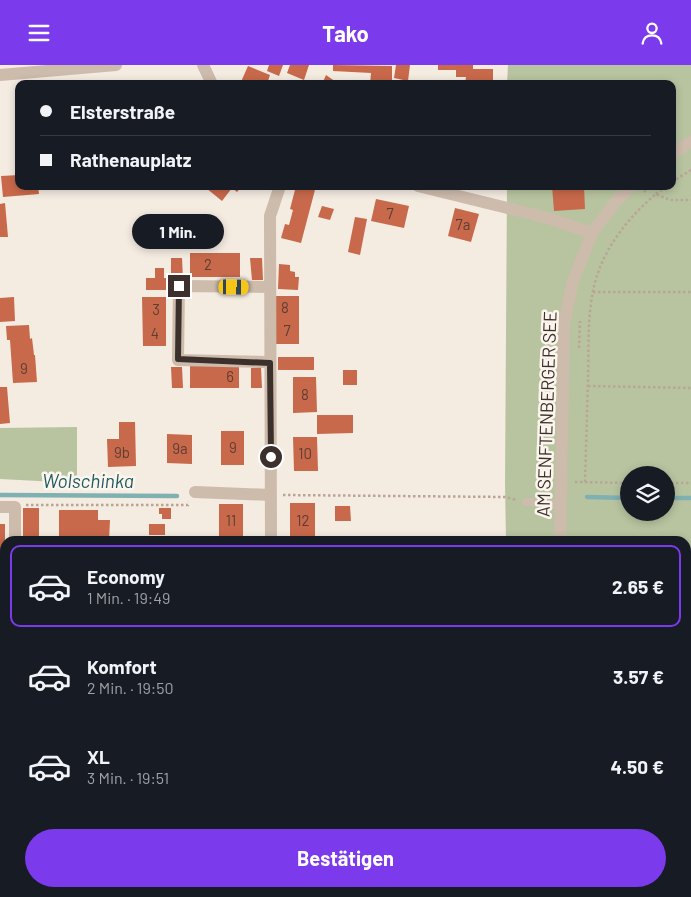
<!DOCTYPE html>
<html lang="de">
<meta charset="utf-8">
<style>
body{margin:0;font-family:Barlow,sans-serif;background:#242831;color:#f1f3f6;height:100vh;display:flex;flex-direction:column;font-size:19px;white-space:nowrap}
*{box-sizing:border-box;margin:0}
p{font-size:16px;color:#9ea1a6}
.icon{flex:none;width:28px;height:28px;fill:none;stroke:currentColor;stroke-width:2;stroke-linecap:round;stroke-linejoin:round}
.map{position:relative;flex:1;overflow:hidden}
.side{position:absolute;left:0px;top:471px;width:691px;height:361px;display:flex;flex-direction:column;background:#171b24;border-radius:15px 15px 0 0;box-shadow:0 2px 8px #0003}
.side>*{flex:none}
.guide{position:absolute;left:15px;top:15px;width:661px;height:110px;border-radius:10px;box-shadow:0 2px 8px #0003;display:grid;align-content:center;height:110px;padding:0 25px;background:#171b24}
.buttons{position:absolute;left:620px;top:401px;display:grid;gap:10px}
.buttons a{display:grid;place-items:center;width:55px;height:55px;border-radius:50%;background:#171b24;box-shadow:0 2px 8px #0003;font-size:25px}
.end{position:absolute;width:22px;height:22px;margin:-11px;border:6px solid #3b302b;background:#fff;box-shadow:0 0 0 2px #fff}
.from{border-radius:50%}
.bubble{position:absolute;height:35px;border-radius:18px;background:#171b24;box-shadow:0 2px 8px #0003;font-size:16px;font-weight:700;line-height:35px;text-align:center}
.car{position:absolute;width:15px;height:30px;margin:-15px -8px;border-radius:6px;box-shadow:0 0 4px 1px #0007;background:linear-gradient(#f5c518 24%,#345 0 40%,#f5c518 0 76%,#345 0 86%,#f5c518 0)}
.guide b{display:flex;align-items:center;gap:18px;height:48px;font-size:19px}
.guide b+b{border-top:1px solid #363941}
.guide i{width:12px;height:12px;background:#f1f3f6}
ul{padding:9px 0 0;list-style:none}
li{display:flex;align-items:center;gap:15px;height:82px;margin:0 10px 8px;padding:0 15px;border:2px solid transparent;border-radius:10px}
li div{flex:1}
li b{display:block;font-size:19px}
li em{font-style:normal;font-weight:700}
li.active{border-color:#7c3aed}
li>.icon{width:45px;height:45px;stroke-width:1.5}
.action{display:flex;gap:10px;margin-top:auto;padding:10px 25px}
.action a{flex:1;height:58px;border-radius:30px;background:#7c3aed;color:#fff;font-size:20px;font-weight:700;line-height:58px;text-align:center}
header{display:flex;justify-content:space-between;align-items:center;height:65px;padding:0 25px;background:#7c3aed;color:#fff;font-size:22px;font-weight:700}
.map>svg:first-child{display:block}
.green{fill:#b8c4a0;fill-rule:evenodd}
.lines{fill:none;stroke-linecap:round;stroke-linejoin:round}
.stream{stroke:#7fb0b2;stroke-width:4.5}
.building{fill:#c8694b}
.path{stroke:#b9a596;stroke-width:2.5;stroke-dasharray:2.5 2.5;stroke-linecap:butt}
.service{stroke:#cdbbac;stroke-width:8}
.minor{stroke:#cdbbac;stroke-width:12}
.tertiary{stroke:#cdbbac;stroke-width:12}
.route{stroke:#3b302b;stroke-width:6}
.labels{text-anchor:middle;stroke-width:5;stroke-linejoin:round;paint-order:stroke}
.number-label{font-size:15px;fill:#5e3e33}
.street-label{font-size:18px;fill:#3b302b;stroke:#fbf5ee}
.water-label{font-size:19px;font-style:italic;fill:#1f5a5e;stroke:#fbf5ee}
</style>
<header><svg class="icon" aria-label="menu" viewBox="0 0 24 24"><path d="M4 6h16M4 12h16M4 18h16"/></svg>Tako<svg class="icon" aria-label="person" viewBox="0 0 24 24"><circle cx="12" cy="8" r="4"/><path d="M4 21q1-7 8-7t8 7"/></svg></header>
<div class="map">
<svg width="691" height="832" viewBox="0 0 691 832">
<rect width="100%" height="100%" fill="#f4ebe1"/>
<path class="green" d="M508,0H691V820H686V476H506L505,418L507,121H672V19H507ZM629,410H666V448H629Z
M77,362V418L0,414V363Z"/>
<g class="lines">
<path class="stream" d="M0,430L177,431
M587,432L629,433
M666,433H691"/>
</g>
<path class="building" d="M269,0H283L279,11L267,6Z
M290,0H309L304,15L287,8Z
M333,0L392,1V17L383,16V19H370L371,8L333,6Z
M396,0H410L408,16L394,13Z
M438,0H473V4H493V19H465L466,12H456V5H438Z
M248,1L270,10L267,19H240Z
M326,10L339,19H322Z
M19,110V121H38L39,129L3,132L1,111Z
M207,121H242L237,127L232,123L222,136L206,123Z
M296,121H316L301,178L281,173L285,159L289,160L293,145L290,144Z
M552,121H584L585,144L554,146Z
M376,134L409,141L404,163L371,156Z
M5,138L8,172H0V139Z
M322,141L334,144L330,155L318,152Z
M455,143L479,149L471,177L448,171Z
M355,152L367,154L360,190L348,187Z
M190,188H240V212H190Z
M171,193H182L183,214H171Z
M250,193H262L263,215H252Z
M279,199L290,200V206L295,207V212H299L298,225L278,224Z
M155,203H164V213H167V225H146V213H155Z
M275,231H299V279H275Z
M14,232L15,256L0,257V233Z
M142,232H166V281H143Z
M29,260L30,274L32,273L34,290H35L37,317L13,318L10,275H7L6,261Z
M278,292H314V305H278Z
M190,299H239V323H190Z
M171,302H182L183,323H172Z
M261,302L262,323H251V303Z
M343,305H357V320H343Z
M293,312H316L317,347L293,348Z
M0,322H7L10,358L0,359Z
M317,350H353V368L317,369Z
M119,357H135L136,401L108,402L107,374H119Z
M221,366H244V400H221Z
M167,369L192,370V399L167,398Z
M293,372H317L318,406H294Z
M290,438H315V473H290Z
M219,439H243V473H219Z
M335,441H350L351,456H335Z
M23,443H39V476H23Z
M159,443H171V454H162V449H159Z
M59,445H98V455H110L109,476H78V472H59Z
M0,459H5V763H0Z
M149,459H165V470H149Z
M164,471L177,472V476H163Z
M257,828H292V832H257Z
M356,828H380V831H356Z"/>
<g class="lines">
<path class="path" d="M672,117L691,105
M644,127L650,121
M656,129L667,121
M593,227H691
M579,283L580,256
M588,321L691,323
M575,417L629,418
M585,417C586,383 587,349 588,314C589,286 587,255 593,226C600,188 627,153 656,129L670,135H691
M666,418H691
M283,430L505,432L517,435
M26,440H188L189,437
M686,707H691
M686,817H691
M576,832V828"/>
<path class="service" d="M526,437L560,439"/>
<path class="minor" d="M203,0L212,19
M0,10L116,0
M418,121L548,153L592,168
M270,222L179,221L178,295L270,297
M195,427L271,430
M0,442H15V476
M271,476L270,151L280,121
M19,828V832
M336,828L337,832"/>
<path class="tertiary" d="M672,89L691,77
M560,476L564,260L573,216L592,168L617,135L631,121
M560,832V828"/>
</g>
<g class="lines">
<path class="route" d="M179,221L178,294L270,298L271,392"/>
</g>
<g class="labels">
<g class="number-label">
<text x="390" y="154">7</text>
<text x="463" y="165">7a</text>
<text x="208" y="205">2</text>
<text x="285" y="248">8</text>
<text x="156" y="250">3</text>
<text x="287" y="271">7</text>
<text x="155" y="274">4</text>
<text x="24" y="309">9</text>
<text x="230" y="317">6</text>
<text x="305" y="335">8</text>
<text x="233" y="388">9</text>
<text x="180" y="389">9a</text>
<text x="122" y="393">9b</text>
<text x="305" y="394">10</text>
<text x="231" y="461">11</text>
<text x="303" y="461">12</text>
</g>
<g class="street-label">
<text transform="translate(547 349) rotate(-88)" y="6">AM SENFTENBERGER SEE</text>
</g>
<g class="water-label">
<text x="88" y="423">Wolschinka</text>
</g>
</g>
</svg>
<div class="buttons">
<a><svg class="icon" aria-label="layers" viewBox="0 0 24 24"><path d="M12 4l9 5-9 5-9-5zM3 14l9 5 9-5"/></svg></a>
</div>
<i class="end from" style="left:271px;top:392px"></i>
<i class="end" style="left:179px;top:221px"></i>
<div class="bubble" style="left:132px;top:149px;width:92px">1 Min.</div>
<i class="car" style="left:234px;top:222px;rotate:91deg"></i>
<div class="guide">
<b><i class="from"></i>Elsterstraße</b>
<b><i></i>Rathenauplatz</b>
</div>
<section class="side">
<ul>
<li class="active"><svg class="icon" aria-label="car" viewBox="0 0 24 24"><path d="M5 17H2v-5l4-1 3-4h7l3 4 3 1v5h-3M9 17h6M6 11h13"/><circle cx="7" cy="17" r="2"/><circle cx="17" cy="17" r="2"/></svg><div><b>Economy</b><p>1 Min. · 19:49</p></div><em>2.65 €</em></li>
<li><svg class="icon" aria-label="car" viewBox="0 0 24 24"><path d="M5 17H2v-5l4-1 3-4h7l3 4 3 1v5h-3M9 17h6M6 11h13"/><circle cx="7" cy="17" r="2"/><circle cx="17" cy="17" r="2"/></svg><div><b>Komfort</b><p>2 Min. · 19:50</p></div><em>3.57 €</em></li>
<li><svg class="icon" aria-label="car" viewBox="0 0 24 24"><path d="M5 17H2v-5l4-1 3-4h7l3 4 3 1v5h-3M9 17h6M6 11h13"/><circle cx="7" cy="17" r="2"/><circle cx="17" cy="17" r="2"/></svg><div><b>XL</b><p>3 Min. · 19:51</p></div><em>4.50 €</em></li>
</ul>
<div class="action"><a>Bestätigen</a></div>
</section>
</div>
